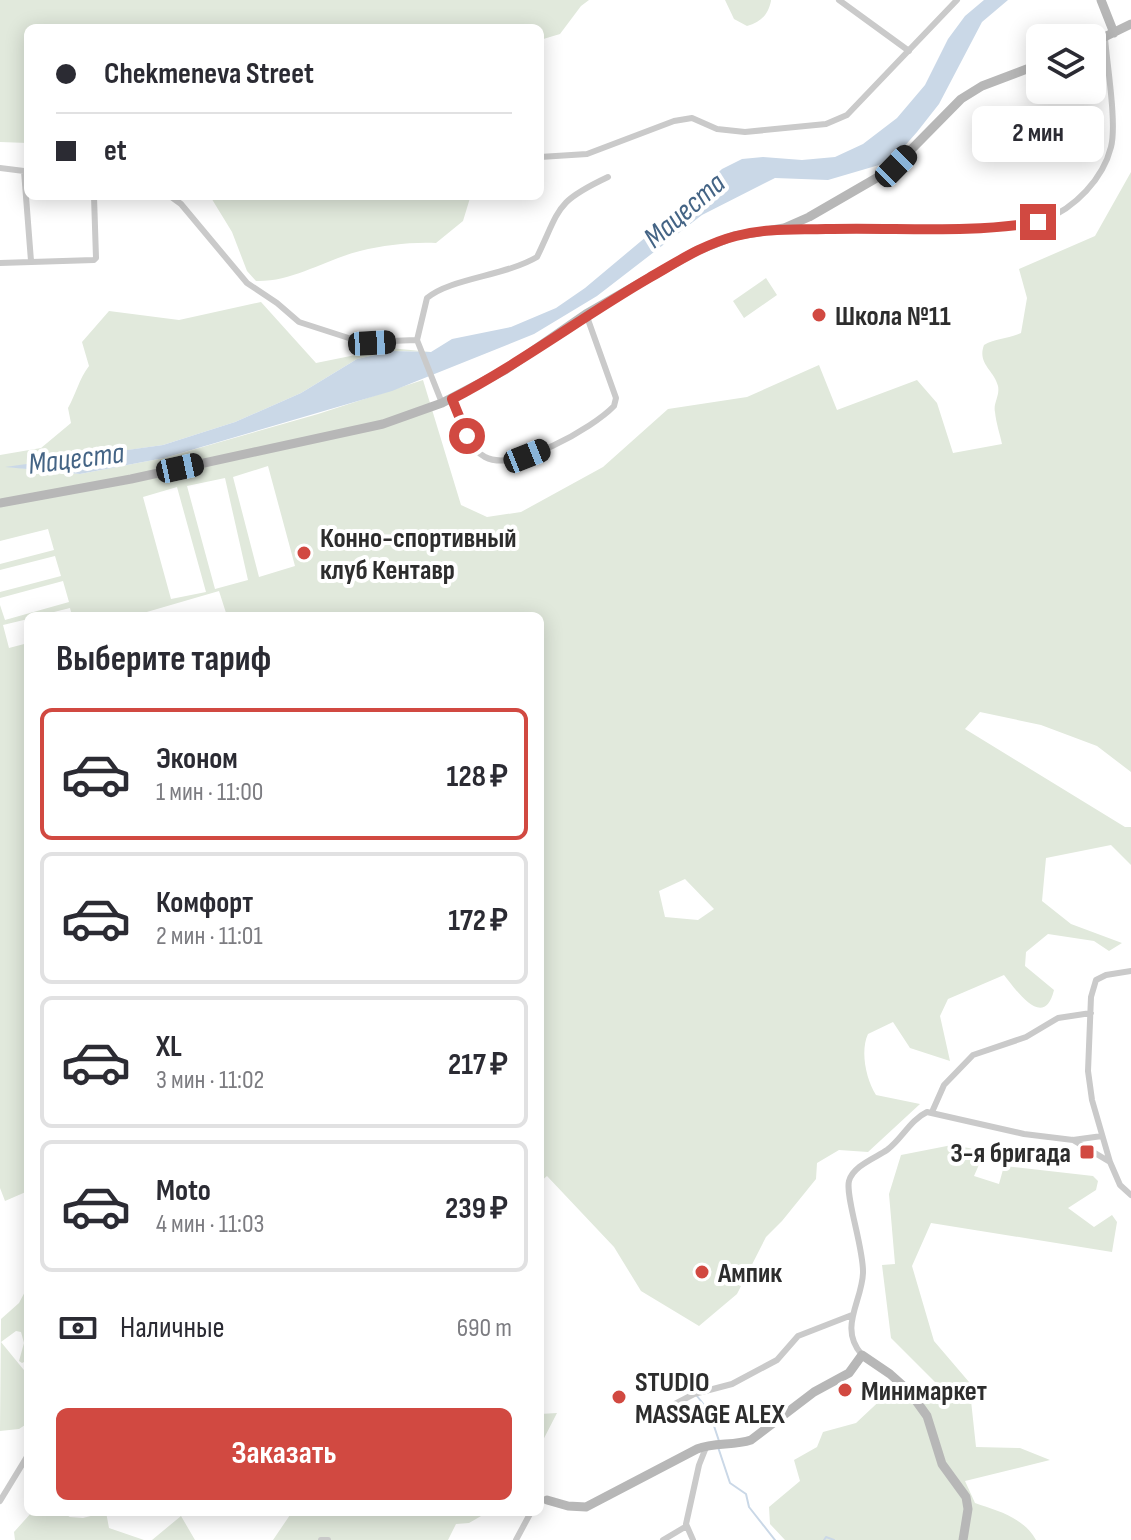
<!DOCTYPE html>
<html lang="ru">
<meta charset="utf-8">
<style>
body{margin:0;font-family:"Sofia Sans Condensed",sans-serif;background:#f7f7f7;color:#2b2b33;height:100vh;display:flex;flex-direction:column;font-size:30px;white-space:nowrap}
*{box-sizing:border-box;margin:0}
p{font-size:26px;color:#7c7c81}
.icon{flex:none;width:44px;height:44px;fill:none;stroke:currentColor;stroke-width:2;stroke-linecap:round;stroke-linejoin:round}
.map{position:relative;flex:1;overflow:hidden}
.panel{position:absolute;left:24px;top:612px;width:520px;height:904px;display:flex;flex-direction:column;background:#fff;border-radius:12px;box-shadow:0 4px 20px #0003}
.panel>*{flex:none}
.guide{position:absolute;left:24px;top:24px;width:520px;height:176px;border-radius:12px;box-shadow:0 4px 20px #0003;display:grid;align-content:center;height:176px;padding:0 32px;background:#fff}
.fabs{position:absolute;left:1026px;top:24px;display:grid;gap:16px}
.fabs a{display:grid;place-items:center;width:80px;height:80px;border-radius:12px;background:#fff;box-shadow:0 4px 20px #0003;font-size:40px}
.end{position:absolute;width:36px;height:36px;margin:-18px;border:10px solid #d14941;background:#fff;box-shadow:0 0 0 4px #fff}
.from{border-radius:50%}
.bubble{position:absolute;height:56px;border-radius:12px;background:#fff;box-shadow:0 4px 20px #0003;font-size:26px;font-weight:700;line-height:56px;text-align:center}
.car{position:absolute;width:24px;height:48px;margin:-24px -12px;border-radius:10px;box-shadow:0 0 6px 2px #0007;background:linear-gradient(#222 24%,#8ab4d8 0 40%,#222 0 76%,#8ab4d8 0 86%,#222 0)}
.guide b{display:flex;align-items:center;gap:28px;height:76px;font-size:30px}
.guide b+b{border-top:2px solid #e1e1e2}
.guide i{width:20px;height:20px;background:#2b2b33}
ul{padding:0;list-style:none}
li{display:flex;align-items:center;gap:24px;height:132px;margin:0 16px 12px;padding:0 16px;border:4px solid #e1e1e2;border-radius:12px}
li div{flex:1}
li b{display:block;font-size:30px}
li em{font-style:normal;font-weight:700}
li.selected{border-color:#d14941}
li>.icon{width:72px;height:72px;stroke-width:1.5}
h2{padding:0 32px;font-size:36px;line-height:96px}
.pay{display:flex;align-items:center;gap:20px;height:88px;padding:0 32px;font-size:30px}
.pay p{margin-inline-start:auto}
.action{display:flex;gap:16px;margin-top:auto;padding:16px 32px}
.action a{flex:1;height:92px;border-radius:12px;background:#d14941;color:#fff;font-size:32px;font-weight:700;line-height:92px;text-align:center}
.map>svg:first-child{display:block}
.green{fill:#e1e9dc;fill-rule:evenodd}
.water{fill:#cad8e7}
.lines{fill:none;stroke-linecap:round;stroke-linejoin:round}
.stream{stroke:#cad8e7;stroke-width:2}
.street{stroke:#cacaca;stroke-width:6}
.secondary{stroke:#b7b7b7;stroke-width:9}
.route{stroke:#d14941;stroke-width:10}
.poi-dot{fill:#d14941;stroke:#fff;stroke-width:3}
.labels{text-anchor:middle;stroke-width:8;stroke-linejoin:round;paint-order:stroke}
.poi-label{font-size:28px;font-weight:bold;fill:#2d2d2d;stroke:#fff;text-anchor:start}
.water-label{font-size:30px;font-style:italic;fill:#446485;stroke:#fff}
</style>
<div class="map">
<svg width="1131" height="1540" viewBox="0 0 1131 1540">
<rect width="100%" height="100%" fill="#fff"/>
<path class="green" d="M0,0H589L581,6L560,34L540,40V28H28V143L0,142Z
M725,0H771V1C768,15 761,22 747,26L734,19Z
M1131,172V772L1097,746L1041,725L980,712L965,729L1125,827H1131V865L1111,845L1046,858L1042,901L1071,924L1122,943L1109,951L1094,941L1048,934L1026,952L1025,966L1054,990C1044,1031 1016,990 1004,975L948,999L940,1016L950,1061L910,1048L893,1022L868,1034C860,1051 866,1079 876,1095L920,1104L868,1152L839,1150L817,1163L816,1179L782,1221L766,1237L737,1294L699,1326L641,1291L614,1247L547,1176L540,1182V616H227L219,591L133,616H72L70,608L38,616H28V619L3,625L9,648L28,643V1191L5,1201L0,1188V605L5,620L69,602L63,581L0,598V592L61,576L55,556L0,570V564L54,550L48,529L0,541V455L41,448L71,423L68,408C76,394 79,379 89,366L82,342L109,311L179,320L261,302L316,363L390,348L431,352L393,351L357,359L301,393L235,422L163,445L10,467L80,474L164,458L318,414L423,380L461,505L487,517L521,512L603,467L668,409L747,397L819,365L837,410L917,380L937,403L953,453L1002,444C1000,434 996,423 995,412C993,403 1000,396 998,386C994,370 977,364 984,345C996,338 1008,339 1021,333L1027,298L1019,269L1095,236ZM268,466L295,566L259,577L233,477ZM225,478L248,580L215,589L187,486ZM177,487L206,592L171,599L143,497ZM685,879L714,909L698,920L665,917L659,891Z
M210,196H468L470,198L463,221L436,243C410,242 385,245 360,251C324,260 293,282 256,281L247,271L232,232Z
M766,278L777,295L744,318L733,301Z
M952,1145L985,1151L974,1176L999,1184L1004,1166L1093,1176L1098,1181L1096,1190L1068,1208L1094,1227L1112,1215L1117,1222L1112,1252L931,1223L912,1266L934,1341L969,1382L976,1447L1020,1448L1050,1460L965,1481L975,1503C998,1511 1023,1517 1036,1540H785L770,1524L769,1507L800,1481L794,1460L817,1447L823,1432L856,1423L888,1393L936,1383L891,1338L882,1265L895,1264L889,1194L901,1155Z
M28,1286V1360L22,1363L19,1361L24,1343L21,1332L16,1331L1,1342L28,1375V1423L19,1429L0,1431L1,1319L19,1303Z
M557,1413L540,1446V1414Z
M32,1512H61L70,1517L83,1518L106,1512L109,1528L144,1540H15L14,1532Z
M292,1512H488L469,1523L456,1524L448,1540H273Z
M181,1516L195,1540H152Z"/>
<path class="water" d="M984,0H1008L982,22L939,104L917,132L902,149L879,165L828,180L775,178L702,215L597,296L534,334L392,391L164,458L80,474L5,467L163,445L235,422L301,393L357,359L393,351L431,352L452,339L511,327L556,308L585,288L671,216L722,169L742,159L763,157L802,160L835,157L863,144L897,118L925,85L948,39L965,16Z"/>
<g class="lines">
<path class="stream" d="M697,1396L709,1411L719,1441
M718,1447L730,1483L746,1494L749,1507L775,1540
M824,1540L826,1537L834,1540"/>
<path class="street" d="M839,0L909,51
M540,157L587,154L674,121L692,118L717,129L745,132L826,124L847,115L957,0
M0,168L24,171
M24,171L31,261
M170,196L181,204L247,283L277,303L299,322L361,342L417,340
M789,228C852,230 915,230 978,227C999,226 1023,228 1044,220C1075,208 1103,179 1111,147C1117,123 1107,65 1105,38
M0,263L94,260L96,258L94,196
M452,399C459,418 466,447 485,457C515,473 593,428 614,406L616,398L586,314
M442,403L417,340L427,298C451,278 505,276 537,257C561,207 555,202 608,177
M932,1112L944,1085L973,1055L1026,1037L1058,1018L1091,1013
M1073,1140L1110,1162L1120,1185L1131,1195
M1110,1162L1092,1100L1088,1071L1091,997L1096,980L1106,975L1131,971
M862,1355C838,1328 862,1302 863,1273C864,1249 845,1196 849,1181C853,1166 875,1158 887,1150C902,1139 910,1120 927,1112L1024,1134L1073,1140L1102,1136
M673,1405L694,1394L732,1384L777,1360L798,1336L852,1315
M0,1501L28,1455
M321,1540H328
M516,1540L531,1512
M663,1540L685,1527
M693,1540L686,1524L699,1465L707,1445"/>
<path class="secondary" d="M1101,0L1114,33
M1092,43L1131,24
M0,503L131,479L383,424L442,403L505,370L586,314L696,251L734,236L784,228L809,217L892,169L961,99L982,86L1040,64
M547,1500L568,1506L586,1507L697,1449C715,1442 733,1446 751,1440L814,1392L849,1373L862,1355L890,1374L909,1391L927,1416L942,1464L966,1497L968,1509L963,1540"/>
</g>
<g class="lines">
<path class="route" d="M467,436L452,399C521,363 582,317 649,278C677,262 704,244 736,236C766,228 795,230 826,229C897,227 969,234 1038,222"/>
</g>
<g class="poi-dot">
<circle cx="819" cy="315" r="8"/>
<circle cx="304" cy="553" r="8"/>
<rect x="1079" y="1144" width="16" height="16" rx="4"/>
<circle cx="702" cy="1272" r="8"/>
<circle cx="845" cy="1390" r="8"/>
<circle cx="619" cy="1397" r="8"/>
</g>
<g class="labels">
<g class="poi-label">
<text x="835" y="325">Школа №11</text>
<text x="320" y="547">Конно-спортивный<tspan x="320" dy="32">клуб Кентавр</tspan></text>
<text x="1071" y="1162" text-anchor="end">3-я бригада</text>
<text x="718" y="1282">Ампик</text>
<text x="635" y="1391">STUDIO<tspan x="635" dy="32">MASSAGE ALEX</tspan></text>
<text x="861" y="1400">Минимаркет</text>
</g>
<g class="water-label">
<text transform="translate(684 210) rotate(-41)" y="10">Мацеста</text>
<text transform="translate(76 458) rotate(-7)" y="10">Мацеста</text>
</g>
</g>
</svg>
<div class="fabs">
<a><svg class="icon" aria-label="layers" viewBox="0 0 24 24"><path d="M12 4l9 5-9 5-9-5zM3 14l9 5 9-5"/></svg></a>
</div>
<i class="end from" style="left:467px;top:436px"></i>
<i class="end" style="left:1038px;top:222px"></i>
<div class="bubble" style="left:972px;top:106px;width:132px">2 мин</div>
<i class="car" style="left:896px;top:166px;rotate:45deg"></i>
<i class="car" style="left:372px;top:343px;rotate:87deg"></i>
<i class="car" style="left:527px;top:456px;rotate:68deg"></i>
<i class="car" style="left:180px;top:468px;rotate:78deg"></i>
<div class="guide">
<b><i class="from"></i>Chekmeneva Street</b>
<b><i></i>et</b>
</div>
<section class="panel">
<h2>Выберите тариф</h2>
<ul>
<li class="selected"><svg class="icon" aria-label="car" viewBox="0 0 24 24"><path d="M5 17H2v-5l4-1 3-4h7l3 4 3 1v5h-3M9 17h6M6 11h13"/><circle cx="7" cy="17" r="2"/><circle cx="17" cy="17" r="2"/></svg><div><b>Эконом</b><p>1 мин · 11:00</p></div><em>128 ₽</em></li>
<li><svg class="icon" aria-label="car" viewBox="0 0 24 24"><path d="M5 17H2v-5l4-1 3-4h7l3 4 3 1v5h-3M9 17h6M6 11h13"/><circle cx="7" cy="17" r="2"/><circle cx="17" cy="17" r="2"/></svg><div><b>Комфорт</b><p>2 мин · 11:01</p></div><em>172 ₽</em></li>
<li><svg class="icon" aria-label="car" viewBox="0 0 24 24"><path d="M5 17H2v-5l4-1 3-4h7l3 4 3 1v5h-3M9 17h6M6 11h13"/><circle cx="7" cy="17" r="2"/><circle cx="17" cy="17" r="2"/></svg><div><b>XL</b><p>3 мин · 11:02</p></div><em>217 ₽</em></li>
<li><svg class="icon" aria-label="car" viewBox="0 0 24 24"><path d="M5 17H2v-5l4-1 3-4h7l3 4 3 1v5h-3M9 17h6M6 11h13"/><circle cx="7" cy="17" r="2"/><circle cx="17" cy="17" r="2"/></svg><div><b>Moto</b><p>4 мин · 11:03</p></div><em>239 ₽</em></li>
</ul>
<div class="pay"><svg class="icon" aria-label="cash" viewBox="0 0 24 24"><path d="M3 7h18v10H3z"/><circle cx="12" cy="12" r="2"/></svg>Наличные<p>690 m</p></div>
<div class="action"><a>Заказать</a></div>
</section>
</div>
